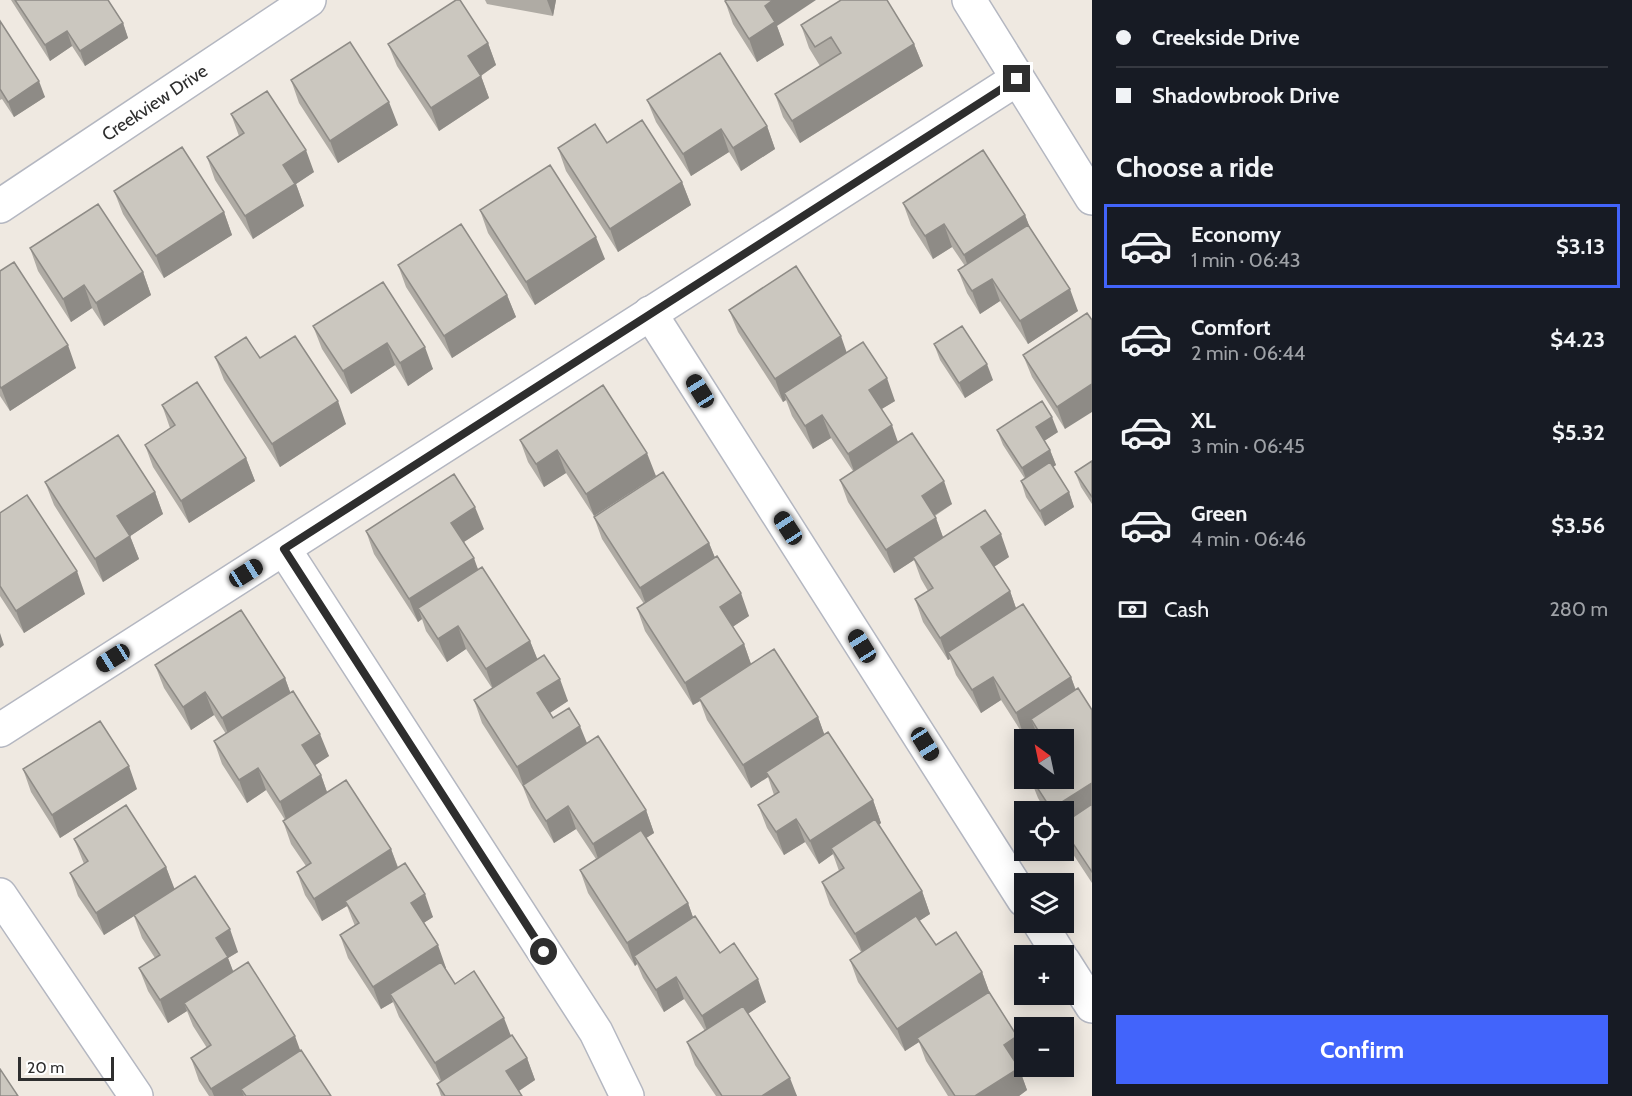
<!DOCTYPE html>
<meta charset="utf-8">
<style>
body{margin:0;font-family:Cabin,sans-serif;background:#242831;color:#f1f3f6;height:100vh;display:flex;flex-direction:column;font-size:22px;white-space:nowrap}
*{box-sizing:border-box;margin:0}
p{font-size:20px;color:#9ea1a6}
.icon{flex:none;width:33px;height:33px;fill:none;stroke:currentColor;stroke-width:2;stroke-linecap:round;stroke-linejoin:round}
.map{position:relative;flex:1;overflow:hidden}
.sheet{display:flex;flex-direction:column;background:#171b24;width:540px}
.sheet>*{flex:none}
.guide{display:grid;align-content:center;height:132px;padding:0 24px;background:#171b24}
.needle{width:39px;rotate:327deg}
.controls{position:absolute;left:1014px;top:729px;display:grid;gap:12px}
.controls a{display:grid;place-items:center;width:60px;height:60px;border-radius:0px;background:#171b24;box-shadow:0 3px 15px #0003;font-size:30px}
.scale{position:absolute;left:18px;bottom:15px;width:96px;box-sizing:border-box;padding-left:6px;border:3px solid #2e2e2e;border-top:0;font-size:16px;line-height:21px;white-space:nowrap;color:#2e2e2e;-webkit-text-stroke:4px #fff;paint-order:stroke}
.end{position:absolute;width:27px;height:27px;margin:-14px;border:8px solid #2e2e2e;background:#fff;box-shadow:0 0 0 3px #fff}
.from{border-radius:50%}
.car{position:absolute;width:18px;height:36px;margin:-18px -9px;border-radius:8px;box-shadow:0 0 4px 2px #0007;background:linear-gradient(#222 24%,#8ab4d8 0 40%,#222 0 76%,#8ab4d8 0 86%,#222 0)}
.guide b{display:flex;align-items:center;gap:21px;height:57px;font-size:22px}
.guide b+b{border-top:2px solid #363941}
.guide i{width:15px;height:15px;background:#f1f3f6}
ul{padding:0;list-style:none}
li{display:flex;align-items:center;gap:18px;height:84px;margin:0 12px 9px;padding:0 12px;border:3px solid transparent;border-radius:0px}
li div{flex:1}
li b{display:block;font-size:22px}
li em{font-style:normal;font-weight:800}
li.selected{border-color:#4264fb}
li>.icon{width:54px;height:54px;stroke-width:1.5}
h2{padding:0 24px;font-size:27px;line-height:72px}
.pay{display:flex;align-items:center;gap:15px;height:66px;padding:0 24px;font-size:22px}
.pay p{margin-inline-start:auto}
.cta{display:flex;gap:12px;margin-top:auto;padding:12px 24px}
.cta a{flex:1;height:69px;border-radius:0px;background:#4264fb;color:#fff;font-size:24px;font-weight:800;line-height:69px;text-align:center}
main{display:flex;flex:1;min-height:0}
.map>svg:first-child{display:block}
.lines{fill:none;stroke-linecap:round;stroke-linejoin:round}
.minor-casing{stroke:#b4b7c1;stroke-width:36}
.minor{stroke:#fff;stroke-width:33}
.wall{fill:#afaba4}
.shaded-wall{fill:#8e8b86}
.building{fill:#cbc7bf;stroke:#8e8b86;stroke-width:1.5}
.route{stroke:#2e2e2e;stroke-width:8}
.labels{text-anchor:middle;stroke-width:5;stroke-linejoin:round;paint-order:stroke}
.street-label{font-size:18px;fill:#2e2e2e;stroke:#fff}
</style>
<main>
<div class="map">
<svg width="1092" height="1096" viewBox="0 0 1092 1096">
<rect width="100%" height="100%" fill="#efe9e1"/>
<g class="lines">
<defs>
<g id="minor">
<path d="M969,0L1092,198"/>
<path id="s1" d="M0,206L309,0"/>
<path d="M650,313L1024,900"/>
<path d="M284,549L596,1032L627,1096"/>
<path d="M0,730L1017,79"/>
<path d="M0,895L136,1096"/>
<path d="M1039,922L1060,956"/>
<path d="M1064,962L1092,1006"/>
</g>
</defs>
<use href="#minor" class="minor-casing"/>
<use href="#minor" class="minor"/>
</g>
<path class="wall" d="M11,0H108L123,23L128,38L85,66L72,46L50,61Z
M485,0H556L553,16L487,4Z
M725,1L777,26L784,45L757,62L733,24Z
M0,21L45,97L14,117L2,99L0,100Z
M801,25L914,44L923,66L800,143L783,117L775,94L820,66L809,48Z
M488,43L496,65L481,76L489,98L439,131L397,66L388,44Z
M291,80L398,125L338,163L299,103Z
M647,100L767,126L775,149L741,171L729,152L691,176L656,122Z
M231,114L314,172L296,184L304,206L253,239L215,180L207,157L239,136Z
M607,143L682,182L691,205L618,252L566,171L558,148Z
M114,191L224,212L232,235L164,278L123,214Z
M903,203L1025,215L1029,226L1078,311L1028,344L1000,301L980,314L967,293L958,270L965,266L952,247L933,259L911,225Z
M480,210L605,259L535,305L488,233Z
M30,248L143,272L151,295L104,326L92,308L71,322L38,271Z
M398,265L507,295L516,317L452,358L406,287Z
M0,271L76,368L10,411L0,396Z
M383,282L433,369L408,386L395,365L351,394L322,349L313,326Z
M729,310L847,353L895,401L881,409L898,442L952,504L935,516L943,537L1009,557L994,567L1010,591L1016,608L1071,677L1076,690L1092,710V883L1069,848L1064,834V812H1046L1038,798L1030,778H1064V740H1038L1035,729L1024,736L1001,700L981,713L956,675L950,659L948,660L923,622L915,599L928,591L921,579L914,560L894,573L848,502L840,480L853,471L831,438L813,449L792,416L786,400L783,402L738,332Z
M1087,313L1065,429L1032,377L1023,355Z
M934,344L993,380L965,398L940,360Z
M215,357L260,358L346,424L280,467L224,380Z
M162,405L246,458L255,481L189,523L153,467L145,445L170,428Z
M997,430L1058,432L1044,441L1050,450L1056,465L1053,467L1069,492L1074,507L1045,526L1026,497L1021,481L1025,479L1003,445Z
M520,440L656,476L594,516L566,473L544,487L528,462Z
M1092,461V504L1081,487L1075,472Z
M45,482L155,492L163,514L130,536L139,559L103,582L54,505Z
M0,513L85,594L24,633L0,596Z
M594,517L709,543L715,558L749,616L732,627L744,644L751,664L818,717L824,734L873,800L881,823L879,825L922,891L930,914L919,921L936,945L982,972L990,994L1017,1036L1024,1056V1059L1017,1064L1019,1068L1027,1090L1019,1096H948L926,1061L919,1042L905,1051L858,982L850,960L861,952L830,905L822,882L839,871L833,854L819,864L805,842L784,855L767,828L758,805L774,795L768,777L751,788L707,720L700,701L693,705L645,631L637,608L644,604L602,539Z
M484,529L464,542L478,569L530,641L537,659L568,701L550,713L553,718L587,743L646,810L654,833L646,838L688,903L693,917L720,953L766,1002L748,1013L797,1096H716L695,1065L687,1042L705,1031L684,999L664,1012L643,978L637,964L635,966L588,893L580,870L596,859L576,829L554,843L531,807L523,787L482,723L474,700L492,688L466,649L447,662L426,631L422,619L418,622L374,554L366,531Z
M155,665L285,678L290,692L329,756L315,765L321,775L327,792L391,849L398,867L433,917L423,923L446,968H445L455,984L511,1035L527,1058L535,1080L519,1091L522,1096H441L437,1084L440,1081L399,1017L393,1002L381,1009L348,958L340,935L355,926L347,906L322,921L305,895L297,872L306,866L291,844L283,821L285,820L266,790L247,803L222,764L214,741L226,734L214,715L191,730L164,688Z
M23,769L137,789L60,838L31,792Z
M74,839L166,867L174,889L238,952L228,958L233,971L300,1050L331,1096H209L199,1081L191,1058L207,1048L193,1026L187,1011L168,1023L148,991L139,968L155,958L142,938L134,916L104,935L78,896L70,873L84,864Z"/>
<path class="shaded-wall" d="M547,0H556L553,16Z
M773,0H816L777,26L784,45L757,62L749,39L765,6Z
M123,23L128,38L85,66L80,51Z
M67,31L72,46L50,61L45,45Z
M488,43L496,65L476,79L468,56Z
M914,44L923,66L800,143L792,121Z
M481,76L489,98L439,131L431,108Z
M39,81L45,97L14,117L8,102Z
M389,102L398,125L338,163L330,141Z
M767,126L775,149L741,171L733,148Z
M721,129L729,152L691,176L683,154Z
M306,150L314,172L296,184L304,206L253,239L245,216L283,165Z
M682,182L691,205L618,252L610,229Z
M224,212L232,235L164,278L156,256Z
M1025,215L1034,238L972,278L964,255Z
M944,224L952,247L933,259L925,236Z
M596,237L605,259L535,305L526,282Z
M143,272L151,295L104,326L96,303Z
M992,279L1000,301L980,314L972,291Z
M84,285L92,308L71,322L63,299Z
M1070,289L1078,311L1028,344L1020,321Z
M507,295L516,317L452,358L444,336Z
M841,336L849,359L784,393L786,400L783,402L775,379Z
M387,343L395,365L351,394L343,371Z
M68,345L76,368L10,411L1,388Z
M425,347L433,369L408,386L400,363Z
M987,364L993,380L965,398L959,383Z
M887,378L895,401L877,412L869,390Z
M1092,384V412L1065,429L1057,407Z
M338,401L346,424L280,467L272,444Z
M822,415L831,438L813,449L805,426Z
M1052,417L1058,432L1041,443L1036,427Z
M892,425L900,448L856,477L848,454Z
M557,450L566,473L544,487L536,464Z
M1050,450L1056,465L1028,484L1022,468Z
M647,453L656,476L594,516L586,494Z
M246,458L255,481L189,523L181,501Z
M944,481L952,504L930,518L922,496Z
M155,492L163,514L126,539L117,516Z
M1069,492L1074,507L1045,526L1040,511Z
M475,507L484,529L459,545L451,523Z
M936,518L944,540L913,557L914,560L894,573L886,550Z
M1001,534L1009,557L989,570L981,547Z
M130,536L139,559L103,582L95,559Z
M709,543L718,565L648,610L640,588Z
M474,558L482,581L418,608L422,619L418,622L409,599Z
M77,571L85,594L24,633L16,611Z
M1010,591L1018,614L948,652L950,659L948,660L940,638Z
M741,593L749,616L728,630L720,607Z
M458,626L466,649L447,662L438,639Z
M0,633L4,645L0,648Z
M530,641L539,663L494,692L486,669Z
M744,644L752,667L699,698L700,701L693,705L685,683Z
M993,677L1001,700L981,713L972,690Z
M1071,677L1079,700L1031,719L1035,729L1024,736L1016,713Z
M285,678L293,700L231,741L222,718Z
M560,679L568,701L545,716L537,693Z
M205,692L214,715L191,730L183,707Z
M818,717L826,739L766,772L768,777L751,788L743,765Z
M580,726L589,748L525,790L517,767Z
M320,734L329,756L311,768L302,745Z
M129,766L137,789L60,838L52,815Z
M258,768L266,790L247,803L239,780Z
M321,775L329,798L288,825L280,802Z
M1092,783V811L1064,829V812H1052L1051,809Z
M873,800L881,823L834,853L831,848L833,854L819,864L810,841Z
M568,806L576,829L554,843L546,821Z
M646,810L654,833L601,867L593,844Z
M796,819L805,842L784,855L776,832Z
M391,849L399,871L345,901L347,906L322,921L314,899Z
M166,867L175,890L104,935L96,913Z
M922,891L930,914L864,957L855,934Z
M425,894L433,917L419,926L411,903Z
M688,903L696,926L634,956L637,964L635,966L627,943Z
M230,929L238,952L228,958L236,979L184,1003L187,1011L168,1023L160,1000L216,938Z
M438,945L446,968L395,1001L390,994L393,1002L381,1009L373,987Z
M982,972L990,994L917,1038L919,1042L905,1051L897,1029Z
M676,977L684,999L664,1012L656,990Z
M758,979L766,1002L710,1039L702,1016Z
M504,1018L513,1041L443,1086L435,1063Z
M295,1036L303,1058L241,1089L244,1096H214L211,1089Z
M1017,1036L1024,1056V1059L1012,1067L1004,1045Z
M527,1058L535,1080L514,1094L506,1071Z
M1019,1068L1027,1090L1019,1096H975Z
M790,1078L797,1096H762Z"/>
<path class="building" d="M15,0H108L123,23L80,51L67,31L45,45Z
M456,0H460L488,43L468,56L481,76L431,108L388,44Z
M727,0H773L765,6L775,22L749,39L725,1Z
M841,0H887L914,44L792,121L775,94L841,53L831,37L815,47L801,25Z
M0,21L39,81L8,102L0,89Z
M350,42L389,102L330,141L291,80Z
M720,53L767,126L733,148L721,129L683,154L647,100Z
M267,91L306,150L283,165L295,184L245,216L207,157L244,133L231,114Z
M642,120L682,182L610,229L558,148L595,124L607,143Z
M182,147L224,212L156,256L114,191Z
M983,150L1025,215L964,255L944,224L925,236L903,203Z
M550,165L596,237L526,282L480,210Z
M98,204L143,272L96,303L84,285L63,299L30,248Z
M461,224L507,295L444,336L398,265Z
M1028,225L1070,289L1020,321L992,279L972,291L958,270Z
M14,262L68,345L1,388L0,386V271Z
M796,266L841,336L775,379L729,310Z
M383,282L425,347L400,363L387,343L343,371L313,326Z
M1087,313L1092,320V384L1057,407L1023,355Z
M962,326L987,364L959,383L934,344Z
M295,336L338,401L272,444L215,357L246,337L260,358Z
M863,342L887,378L869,390L892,425L848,454L822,415L805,426L784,393Z
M197,382L246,458L181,501L145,445L175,425L162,405Z
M603,385L647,453L586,494L557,450L536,464L520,440Z
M1042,401L1052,417L1036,427L1050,450L1022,468L997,430Z
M912,433L944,481L922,496L936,518L886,550L840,480Z
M118,435L155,492L117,516L130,536L95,559L45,482Z
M1092,461V497L1075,472Z
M1050,462L1069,492L1040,511L1021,481Z
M663,472L709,543L640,588L594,517Z
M454,474L475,507L451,523L474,558L409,599L366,531Z
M27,495L77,571L16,611L0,586V513Z
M985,510L1001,534L981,547L1010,591L940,638L915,599L933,588L913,557Z
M717,556L741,593L720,607L744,644L685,683L637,608Z
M482,567L530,641L486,669L458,626L438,639L418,608Z
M1023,604L1071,677L1016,713L993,677L972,690L948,652Z
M241,610L285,678L222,718L205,692L183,707L155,665Z
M774,649L818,717L743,765L699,698Z
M544,655L560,679L537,693L553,718L569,708L580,726L517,767L474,700Z
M1078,688L1092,710V783L1051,809L1031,778H1064V740H1044L1031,719Z
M293,691L320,734L302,745L321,775L280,802L258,768L239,780L214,741Z
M100,721L129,766L52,815L23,769Z
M828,732L873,800L810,841L796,819L776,832L758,805L779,792L766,772Z
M598,736L646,810L593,844L568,806L546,821L523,785Z
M346,780L391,849L314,899L297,872L311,863L283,821Z
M1092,804V872L1064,830V823Z
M126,805L166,867L96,913L70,873L88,861L74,839Z
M875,819L922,891L855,934L822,882L844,868L831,848Z
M641,830L688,903L627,943L580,870Z
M405,863L425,894L411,903L438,945L373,987L340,935L359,923L345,901Z
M195,876L230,929L216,938L228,957L160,1000L139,968L160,955L134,915Z
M695,916L720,953L734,943L758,979L702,1016L676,977L656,990L634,956Z
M916,916L936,945L956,932L982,972L897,1029L850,960Z
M248,962L295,1036L211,1089L191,1058L211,1045L184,1003Z
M441,962L455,984L474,971L504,1018L435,1063L390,994Z
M989,992L1017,1036L1004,1045L1019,1068L975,1096H955L917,1038Z
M743,1006L790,1078L762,1096H722L687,1042Z
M512,1035L527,1058L506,1071L522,1096H445L437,1084Z
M301,1050L331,1096H246L241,1089Z
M0,1069L18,1096H0Z"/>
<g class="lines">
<path class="route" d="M544,952L284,549L1017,79"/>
</g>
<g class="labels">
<g class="street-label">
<text dy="6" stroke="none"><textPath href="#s1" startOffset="186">Creekview Drive</textPath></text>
</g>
</g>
</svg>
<div class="controls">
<a><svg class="needle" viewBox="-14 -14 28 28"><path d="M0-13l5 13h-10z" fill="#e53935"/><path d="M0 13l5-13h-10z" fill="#9ea1a6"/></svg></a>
<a><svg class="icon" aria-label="locate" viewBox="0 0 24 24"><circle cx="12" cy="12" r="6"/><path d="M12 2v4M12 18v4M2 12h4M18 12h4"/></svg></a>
<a><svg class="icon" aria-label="layers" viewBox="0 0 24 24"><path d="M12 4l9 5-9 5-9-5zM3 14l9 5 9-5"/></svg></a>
<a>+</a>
<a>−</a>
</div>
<div class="scale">20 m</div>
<i class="end from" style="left:544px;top:952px"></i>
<i class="end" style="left:1017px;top:79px"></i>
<i class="car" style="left:700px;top:391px;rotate:328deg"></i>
<i class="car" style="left:788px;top:528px;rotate:327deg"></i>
<i class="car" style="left:246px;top:573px;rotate:58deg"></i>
<i class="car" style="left:862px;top:646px;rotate:328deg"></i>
<i class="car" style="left:113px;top:658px;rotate:238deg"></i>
<i class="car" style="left:925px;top:744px;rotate:148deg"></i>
</div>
<section class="sheet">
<div class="guide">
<b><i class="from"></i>Creekside Drive</b>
<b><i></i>Shadowbrook Drive</b>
</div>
<h2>Choose a ride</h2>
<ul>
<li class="selected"><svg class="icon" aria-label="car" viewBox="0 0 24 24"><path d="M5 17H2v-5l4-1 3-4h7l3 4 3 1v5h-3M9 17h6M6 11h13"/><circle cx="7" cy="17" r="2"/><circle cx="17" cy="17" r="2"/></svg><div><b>Economy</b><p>1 min · 06:43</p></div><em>$3.13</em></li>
<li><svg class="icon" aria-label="car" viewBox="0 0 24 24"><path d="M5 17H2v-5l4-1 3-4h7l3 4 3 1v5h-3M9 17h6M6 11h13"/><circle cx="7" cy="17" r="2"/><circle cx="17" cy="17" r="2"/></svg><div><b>Comfort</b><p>2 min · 06:44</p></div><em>$4.23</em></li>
<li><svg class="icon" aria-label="car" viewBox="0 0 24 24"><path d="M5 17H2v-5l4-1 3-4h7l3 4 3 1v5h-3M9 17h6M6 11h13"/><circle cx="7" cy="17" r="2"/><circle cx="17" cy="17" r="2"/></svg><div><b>XL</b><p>3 min · 06:45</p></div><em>$5.32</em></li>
<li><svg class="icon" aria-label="car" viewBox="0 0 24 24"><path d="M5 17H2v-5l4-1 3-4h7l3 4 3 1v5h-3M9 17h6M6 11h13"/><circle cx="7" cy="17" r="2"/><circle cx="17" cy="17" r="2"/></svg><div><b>Green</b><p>4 min · 06:46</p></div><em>$3.56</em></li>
</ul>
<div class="pay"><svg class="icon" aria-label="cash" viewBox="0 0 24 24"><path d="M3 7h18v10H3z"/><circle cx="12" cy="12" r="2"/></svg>Cash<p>280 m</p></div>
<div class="cta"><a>Confirm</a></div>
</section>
</main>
